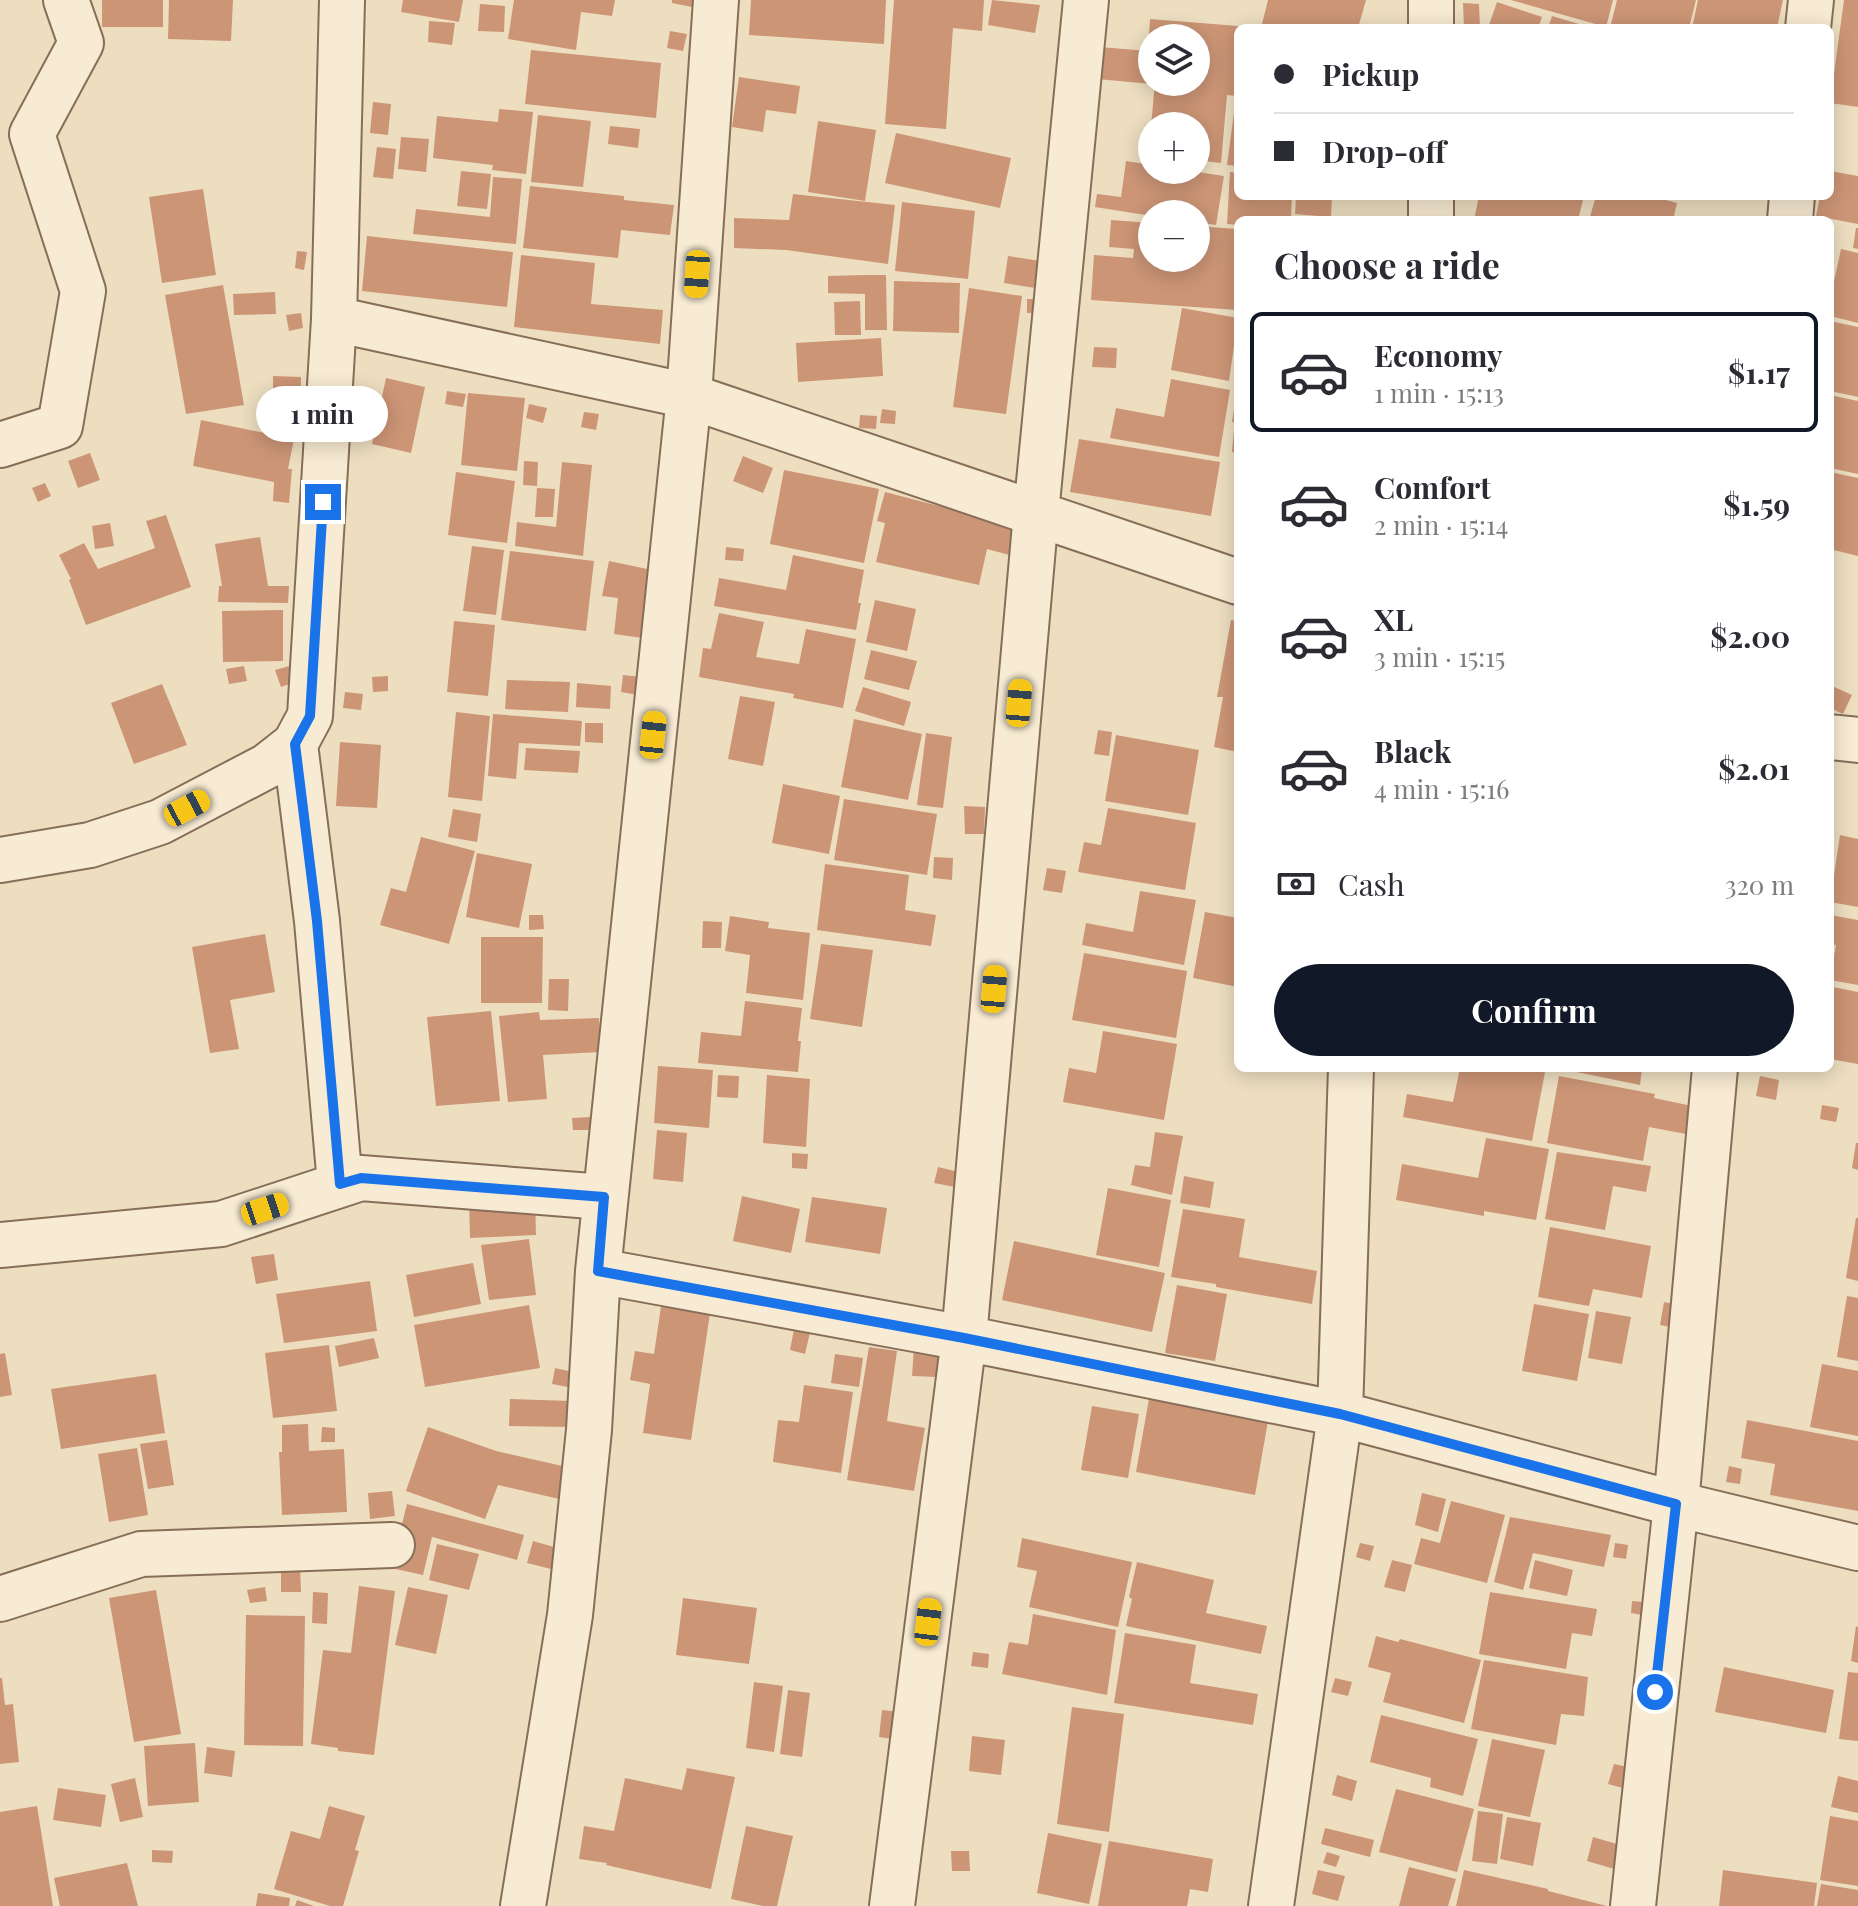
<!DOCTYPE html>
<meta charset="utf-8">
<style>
body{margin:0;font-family:"Playfair Display",serif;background:#f7f7f7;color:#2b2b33;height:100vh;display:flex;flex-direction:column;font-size:30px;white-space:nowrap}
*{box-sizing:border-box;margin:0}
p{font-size:26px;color:#7c7c81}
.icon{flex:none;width:44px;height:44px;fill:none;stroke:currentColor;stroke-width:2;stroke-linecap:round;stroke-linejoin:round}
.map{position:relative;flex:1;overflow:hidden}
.panel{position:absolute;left:1234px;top:216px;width:600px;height:856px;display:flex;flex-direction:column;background:#fff;border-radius:12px;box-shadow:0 4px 20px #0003}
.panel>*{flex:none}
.hud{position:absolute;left:1234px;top:24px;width:600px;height:176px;border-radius:12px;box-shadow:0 4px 20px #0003;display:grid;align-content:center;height:176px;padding:0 40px;background:#fff}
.controls{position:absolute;left:1138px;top:24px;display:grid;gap:16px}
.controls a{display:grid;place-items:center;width:72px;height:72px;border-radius:50%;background:#fff;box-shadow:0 4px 20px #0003;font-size:40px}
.end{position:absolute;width:36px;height:36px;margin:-18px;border:10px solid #1a73e8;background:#fff;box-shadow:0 0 0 4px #fff}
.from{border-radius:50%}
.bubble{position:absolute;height:56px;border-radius:28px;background:#fff;box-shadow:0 4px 20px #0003;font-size:26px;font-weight:700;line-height:56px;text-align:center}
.car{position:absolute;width:24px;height:48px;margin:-24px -12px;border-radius:10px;box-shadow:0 0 6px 2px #0007;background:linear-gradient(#f5c518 24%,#345 0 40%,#f5c518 0 76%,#345 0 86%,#f5c518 0)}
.hud b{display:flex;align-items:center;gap:28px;height:76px;font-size:30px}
.hud b+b{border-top:2px solid #e1e1e2}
.hud i{width:20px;height:20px;background:#2b2b33}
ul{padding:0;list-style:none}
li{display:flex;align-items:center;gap:24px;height:120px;margin:0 16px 12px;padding:0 24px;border:4px solid transparent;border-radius:12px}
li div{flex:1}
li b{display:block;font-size:30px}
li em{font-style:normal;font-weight:700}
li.active{border-color:#111827}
li>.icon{width:72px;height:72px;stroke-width:1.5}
h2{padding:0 40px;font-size:36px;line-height:96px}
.pay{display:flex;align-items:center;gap:20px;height:88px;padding:0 40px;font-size:30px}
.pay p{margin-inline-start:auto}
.action{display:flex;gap:16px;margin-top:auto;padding:16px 40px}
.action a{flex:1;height:92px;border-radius:48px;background:#111827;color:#fff;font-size:32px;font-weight:700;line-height:92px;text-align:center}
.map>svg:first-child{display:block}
.building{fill:#cc9576}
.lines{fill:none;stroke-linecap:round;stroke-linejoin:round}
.minor-casing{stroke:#876e58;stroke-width:48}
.minor{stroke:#f8ebd3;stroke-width:44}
.route{stroke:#1a73e8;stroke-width:10}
</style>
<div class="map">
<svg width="1858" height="1906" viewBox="0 0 1858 1906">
<rect width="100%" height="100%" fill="#eddec0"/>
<path class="building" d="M102,0H163V27H102Z
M169,0H233L231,41L168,39Z
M403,0H463L459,22L401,12Z
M514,0H615L612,16L581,12L576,50L508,39Z
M672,0H693L692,7L672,3Z
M751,0H886L884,44L749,35Z
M894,0H984L982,31L953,28L946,129L885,124Z
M992,0L1040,5L1035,33L988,25Z
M1268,0H1366L1358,28H1278L1262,24Z
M1511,0H1613L1606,27Z
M1617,0H1696L1689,28H1610Z
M1698,0H1783L1777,28H1692Z
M1844,0H1858V107L1830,103Z
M1497,2L1542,17L1538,28H1488Z
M1463,3L1479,4L1480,28H1464Z
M480,4L505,6L504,32L478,31Z
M1552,16L1589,27V28H1548Z
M1150,19L1238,26L1236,96L1227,95L1221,163L1196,160V126H1151L1155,82H1196V38H1152V84L1097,79L1100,47L1148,51Z
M429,21L455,23L452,45L428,42Z
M670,31L687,34L683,51L667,48Z
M531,50L661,63L656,118L525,104Z
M739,77L800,86L796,114L766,110L763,132L732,127Z
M1236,98H1238V166L1227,165Z
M373,102L391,104L388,135L370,133Z
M499,109L533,112L526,174L492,170L493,165L433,158L437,116L498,122Z
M538,115L591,121L583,187L531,182Z
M818,121L876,130L865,201L808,192Z
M610,126L640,129L638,148L608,144Z
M896,133L1011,158L1000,208L885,183Z
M401,137L429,139L426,172L398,169Z
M377,147L396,149L393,179L373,177Z
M1126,161L1152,165V170H1184L1224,176L1216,225L1196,222V214L1152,216L1095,207L1097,194L1121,197Z
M461,171L491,174L487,209L457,206Z
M1830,171L1858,176V224L1816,216L1820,196H1830Z
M1230,172L1238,173V196H1292L1291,220H1238V225L1227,224Z
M493,177L522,179L516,244L413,234L416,209L490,217Z
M530,186L624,196V200L674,205L670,235L621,230L618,258L523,248Z
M203,189L216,275L162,283L149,197Z
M793,194L895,205L888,264L786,250L734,248V218L789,220Z
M1296,196H1332L1331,217L1295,214Z
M1479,196H1584L1578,220H1474Z
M1596,196H1651L1677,203L1673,220H1589Z
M902,202L975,211L968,279L895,271Z
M1111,220L1152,223V258H1196V226L1238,229V310L1091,300L1094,255L1133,258L1134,249L1109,247Z
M1856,228H1858V249L1853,248Z
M367,236L513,252L507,307L362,291Z
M1841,249L1858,253V323L1830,316V285L1833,286Z
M297,251L307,252L304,270L295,268Z
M521,255L595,263L591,304L663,310L660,344L514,327Z
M1008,256L1047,262L1042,289L1004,283Z
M865,275H886L887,330H865V294L828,293V276Z
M894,281L960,283L959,333L893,331Z
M223,285L244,405L186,414L165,295Z
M969,288L1022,296L1006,414L953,407Z
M275,292L276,314L234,315L233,294Z
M1027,299H1043V313H1027Z
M860,301L861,335H835L834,302Z
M1182,308L1238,318L1229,381L1171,370Z
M301,313L303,328L289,331L286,315Z
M1830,321L1858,327V397L1830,391Z
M881,338L883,376L798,382L796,343Z
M1094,347L1117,348L1116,368L1092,367Z
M273,376L301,377L300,429L273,428Z
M386,378L425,387L411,453L372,444Z
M1171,379L1230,390L1219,457L1110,438L1116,408L1164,417Z
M447,391L466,394L463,407L445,404Z
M468,393L525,398L517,471L461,465Z
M1830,395L1858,401V474L1830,468Z
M1236,398H1238V423L1232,422Z
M529,404L547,408L543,423L526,418Z
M882,409L896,411L895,424L880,423Z
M584,412L599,414L596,430L581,427Z
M860,415L877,416L876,429L859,428Z
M201,420L294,439L288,469H292L289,503L273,501L274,482L193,466Z
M1234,429H1238V453L1232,452Z
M1079,439L1220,462L1211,516L1070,492Z
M90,453L100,480L78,488L68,461Z
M743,456L773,468L763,493L733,481Z
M524,461L538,462L537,486L523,485Z
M562,462L592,465L583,556L515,546L517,522L556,527Z
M784,470L879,489L864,563L770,544Z
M456,472L515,481L507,543L448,535Z
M1830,472L1858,478V556L1830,549Z
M45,483L51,496L38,502L32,488Z
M537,488L555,489L553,517H535Z
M885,492L1024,528L1017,557L987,549L979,585L876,562L885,523L877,521Z
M166,515L191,587L86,625L69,580L71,579L59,555L84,543L98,569L155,548L146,521Z
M110,523L114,546L95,549L92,526Z
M260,537L268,586H289L288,603L218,602L219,586H222L215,544Z
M472,546L504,550L496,615L463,611Z
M726,547L744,549L743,561L725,560Z
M510,551L594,561L586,631L501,620Z
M793,555L864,570L858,603H861L856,630L714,606L719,578L786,590Z
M609,561L652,570L643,638L614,634L618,598L602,596Z
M875,600L916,609L907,651L866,642Z
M283,610V661L223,662L222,611Z
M719,613L764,622L756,657L799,664L806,629L856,639L843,708L793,698L794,694L699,677L703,648L711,649Z
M1231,620L1238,621V752L1214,747L1223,697H1217Z
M454,621L495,625L488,696L447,692Z
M871,650L917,661L909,690L864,679Z
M293,665L298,681L281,687L275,670Z
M244,666L247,681L229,684L226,669Z
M623,675L641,677L638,695L621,692Z
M388,676V691L373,692L372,677Z
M507,680L570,682L568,712L505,709Z
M577,683L611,686L610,709L576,707Z
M162,684L187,745L134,764L111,703Z
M1830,685L1852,695L1843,714L1830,708Z
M863,687L911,702L904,726L855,711Z
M345,692L363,694L361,710L343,708Z
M740,696L775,702L763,766L728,759Z
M456,712L490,716L482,801L448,797Z
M493,714L582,721L580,746L519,743L516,779L488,776Z
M854,719L922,734L908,800L841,787Z
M585,723H603V743L585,742Z
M1098,730L1112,732L1109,756L1094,754Z
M926,733L952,737L943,808L917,805Z
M1116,735L1199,750L1188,815L1105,801Z
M340,742L381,745L377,808L336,806Z
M526,748L580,751L578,773L524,770Z
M783,784L840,796L829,854L772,843Z
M844,799L937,814L927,875L834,860Z
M964,806L985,807L984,834H965Z
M1108,808L1196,823L1185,890L1078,872L1084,842L1101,845Z
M453,809L481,814L477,842L448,837Z
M1840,835L1858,839V907L1830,902Z
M421,837L475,851L449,944L380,925L391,888L406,892Z
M477,853L532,864L519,928L466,917Z
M934,857L953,858L952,880L933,878Z
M825,864L909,875L905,910L936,915L931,946L817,930Z
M1047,868L1066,871L1062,893L1043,890Z
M1140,891L1196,900L1184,965L1082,945L1086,923L1133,932Z
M1205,912L1238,918V987L1193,978Z
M529,915H543L544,929L529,930Z
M1830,915L1858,920V985L1830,980L1836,945L1830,944Z
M730,916L769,922L768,928L810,933L803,1000L746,993L750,955L725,951Z
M703,921L722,922L721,948H702Z
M265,934L275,992L230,1000L239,1049L210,1053L192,947Z
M481,937H543L542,1003H481Z
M821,944L873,950L862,1027L810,1019Z
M1084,953L1187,971L1176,1038L1072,1020Z
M549,979H569L568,1011L548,1010Z
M1833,987L1858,992V1064L1830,1059V1005Z
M745,1001L802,1008L798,1041H801L798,1072L698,1063L701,1032L741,1036Z
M491,1011L500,1101L436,1106L427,1017Z
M539,1012L540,1020L599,1018L601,1052L543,1055L547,1099L508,1102L499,1016Z
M1103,1031L1177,1044L1164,1120L1063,1102L1069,1068L1096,1073Z
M658,1066L713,1070L709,1128L654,1123Z
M1460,1068H1523L1545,1072L1532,1141L1403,1117L1407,1094L1453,1102Z
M1557,1068H1642L1640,1085Z
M718,1075L739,1076L738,1098L717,1097Z
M767,1075L810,1079L806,1147L763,1143Z
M1559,1076L1655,1094L1654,1098L1692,1106L1686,1134L1649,1127L1643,1161L1547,1143Z
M1760,1076L1779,1080L1776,1100L1756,1096Z
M1822,1105L1839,1108L1836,1122L1820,1119Z
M590,1117L591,1130H573L572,1118Z
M657,1130L687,1133L683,1182L653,1179Z
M1155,1132L1183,1136L1172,1195L1131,1185L1135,1165L1150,1167Z
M1486,1138L1549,1149L1536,1220L1484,1211V1216L1396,1200L1402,1164L1478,1178Z
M1856,1143H1858V1170L1852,1168Z
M1557,1152L1651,1166L1646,1192L1613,1186L1605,1230L1545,1219Z
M792,1153L808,1154L807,1169L792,1168Z
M938,1167L963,1173L960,1188L934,1183Z
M1184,1176L1214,1182L1210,1208L1180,1203Z
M1108,1188L1171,1200L1159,1267L1096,1255Z
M535,1193L536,1235L470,1238L469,1196Z
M742,1196L800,1209L791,1253L733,1241Z
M812,1197L887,1208L880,1254L805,1242Z
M1183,1209L1245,1219L1239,1257L1317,1271L1312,1304L1216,1287V1284L1171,1277Z
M1856,1218H1858V1281L1846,1278Z
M1550,1227L1651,1246L1642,1298L1593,1289L1589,1306L1538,1297Z
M529,1239L536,1295L489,1300L481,1245Z
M1014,1241L1165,1273L1152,1332L1002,1300Z
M274,1254L278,1280L256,1284L251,1257Z
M473,1263L481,1304L414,1317L406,1275Z
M370,1281L377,1331L284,1343L276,1294Z
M1177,1285L1227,1294L1215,1361L1165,1353Z
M663,1293L712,1300L691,1440L643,1433L650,1384L630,1380L635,1351L654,1354Z
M1847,1296L1858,1298V1361L1837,1357Z
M1664,1302L1684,1306L1680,1329L1660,1325Z
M1534,1304L1589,1314L1577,1381L1522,1371Z
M529,1305L540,1368L425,1387L414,1325Z
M1596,1311L1631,1317L1622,1364L1588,1358Z
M795,1324L811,1328L805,1354L790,1350Z
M374,1338L379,1358L339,1367L335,1346Z
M329,1345L337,1411L273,1418L265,1353Z
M869,1347L897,1351L887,1421L925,1428L914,1491L847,1480Z
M914,1347L939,1348L937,1377L912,1376Z
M5,1353L12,1395L0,1397V1354Z
M835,1354L863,1358L859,1387L831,1383Z
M1822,1364L1858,1371V1436L1810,1427Z
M555,1368L582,1374L578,1389L552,1384Z
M156,1374L165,1433L61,1449L51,1389Z
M1152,1382L1271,1404L1255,1495L1136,1472Z
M804,1385L853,1392L841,1473L773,1462L778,1420L799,1422Z
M510,1399L571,1401L570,1427L509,1426Z
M1092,1406L1139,1414L1128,1478L1081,1470Z
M1747,1420L1858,1441V1511L1770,1495L1775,1464L1741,1458Z
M308,1424L309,1451L344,1449L347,1512L282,1515L279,1452H282V1425Z
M322,1427L335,1428V1442H321Z
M428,1427L496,1451L576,1469L568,1501L498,1485L485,1519L406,1491Z
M167,1440L174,1485L148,1489L140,1444Z
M137,1448L148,1515L109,1522L98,1454Z
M1729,1466L1742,1469L1740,1484L1726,1482Z
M392,1491L395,1516L370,1519L368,1493Z
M1422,1493L1446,1499L1438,1532L1415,1525Z
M1451,1501L1505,1515L1487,1583L1414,1564L1421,1538L1440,1543Z
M407,1504L524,1535L517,1560L432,1537L423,1575L391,1568Z
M1510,1517L1611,1535L1604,1567L1533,1553L1523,1590L1494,1582Z
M1022,1538L1132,1562L1118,1627L1029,1607L1037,1571L1017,1567Z
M533,1541L565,1550L559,1571L527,1563Z
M1360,1543L1374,1546L1370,1561L1356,1557Z
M1615,1543L1628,1545L1626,1559L1613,1557Z
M437,1544L479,1554L469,1590L429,1580Z
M1392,1560L1412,1565L1405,1592L1384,1587Z
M1535,1560L1573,1570L1567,1596L1529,1588Z
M1137,1562L1214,1580L1206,1613L1267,1626L1261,1654L1126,1626L1132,1599L1129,1597Z
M281,1566H300L301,1592H281Z
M359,1586L395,1591L374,1755L338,1751V1748L311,1744L323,1650L351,1653Z
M265,1587L267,1601L250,1603L247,1590Z
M408,1587L448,1595L436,1654L395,1645Z
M156,1590L181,1734L134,1742L109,1598Z
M313,1592L328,1593L327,1624L312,1623Z
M1490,1592L1597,1609L1592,1636L1572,1633L1566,1669L1479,1654Z
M683,1598L757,1608L749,1664L676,1655Z
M1632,1601L1643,1602L1642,1615L1631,1613Z
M1033,1614L1116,1630L1107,1695L1002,1674L1009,1642L1028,1645Z
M246,1615L305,1616L303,1746L244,1745Z
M1856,1626L1858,1627V1663L1851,1661Z
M1125,1633L1196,1645L1190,1683L1258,1694L1253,1725L1114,1703Z
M1376,1636L1398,1642L1400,1639L1481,1660L1464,1723L1383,1702L1391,1673L1368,1667Z
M973,1652L989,1654L988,1668L971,1666Z
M1484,1660L1588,1677L1584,1716L1561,1714L1556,1745L1471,1729Z
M1724,1667L1834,1690L1826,1733L1715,1712Z
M1848,1672L1858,1673V1741L1839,1739Z
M0,1678H2L5,1705L13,1704L19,1762L0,1764Z
M1335,1678L1352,1682L1348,1696L1331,1692Z
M754,1682L783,1686L774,1752L746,1748Z
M788,1690L810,1693L802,1757L780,1754Z
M1072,1707L1124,1714L1109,1832L1057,1824Z
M882,1710L910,1713L907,1741L879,1737Z
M1381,1715L1478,1739L1463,1796L1430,1787L1431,1778L1370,1762Z
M972,1736L1005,1740L1001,1775L969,1771Z
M1492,1739L1545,1750L1530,1817L1478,1806Z
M195,1743L199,1802L148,1806L144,1746Z
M207,1747L235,1751L232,1777L204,1773Z
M1614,1764L1628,1767L1623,1788L1608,1784Z
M687,1768L735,1777L711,1889L606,1865L607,1863L579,1859L584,1826L614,1831L625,1778L682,1790Z
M1337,1775L1357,1781L1352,1801L1332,1795Z
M1838,1776L1858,1781V1813L1831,1807Z
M135,1778L143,1817L120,1822L111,1784Z
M58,1788L106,1795L101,1827L53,1820Z
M1396,1789L1474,1809L1457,1872L1379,1852Z
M37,1806L53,1906H0V1812Z
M329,1806L365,1816L355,1850L359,1851L343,1906H330L274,1889L291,1831L320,1839Z
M1478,1811L1503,1814L1497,1864L1472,1861Z
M1830,1816L1858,1821V1886L1820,1880Z
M1507,1817L1541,1823L1533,1866L1500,1859Z
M746,1826L793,1836L777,1906H763L731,1899Z
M1325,1828L1374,1840L1370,1857L1321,1844Z
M1048,1833L1102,1844L1089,1904L1037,1893Z
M1593,1837L1627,1847L1621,1871L1587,1861Z
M1109,1841L1213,1859L1208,1892L1190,1889L1187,1906H1098Z
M152,1850L173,1851L172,1863L152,1862Z
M951,1851H969L970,1871H952Z
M1327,1852L1340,1856L1336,1867L1323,1863Z
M127,1863L138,1906H60L54,1878Z
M1409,1867L1456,1879L1448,1906H1399Z
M1318,1870L1345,1876L1338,1901L1312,1894Z
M1464,1870L1548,1889V1891L1607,1906H1456Z
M1723,1870L1817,1883L1814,1906H1719Z
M1821,1884L1858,1890V1906H1817Z
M258,1893L290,1898L289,1906H256Z
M297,1900L314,1906H295Z"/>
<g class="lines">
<defs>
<path id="minor" d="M716,0L689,396L598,1271L964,1338L1340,1414L1676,1504L1858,1548
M1431,28V0
M1808,28L1811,0
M1431,220V196
M1790,220L1792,196
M334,319L689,396L1238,582
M0,445L60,426L83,291L32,134L81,43L66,0
M1830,737L1858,740
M295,744L317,921L340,1184
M0,860L90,845L160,822L267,766L295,744L310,716L334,319L342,0
M0,1245L221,1224L361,1178L604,1197
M0,1599L141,1554L392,1545
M523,1906L570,1615L589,1430L598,1271
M892,1906L964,1338L1036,513L1086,0
M1271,1906L1340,1414L1351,1068
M1633,1906L1676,1504L1715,1068"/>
</defs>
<use href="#minor" class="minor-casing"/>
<use href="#minor" class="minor"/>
</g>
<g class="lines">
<path class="route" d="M323,502L310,716L295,744L317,921L340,1184L361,1178L604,1197L598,1271L964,1338L1340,1414L1676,1504L1655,1692"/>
</g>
</svg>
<div class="controls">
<a><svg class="icon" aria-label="layers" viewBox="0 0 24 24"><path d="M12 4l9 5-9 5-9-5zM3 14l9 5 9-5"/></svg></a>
<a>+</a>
<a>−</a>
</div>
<i class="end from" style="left:1655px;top:1692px"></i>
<i class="end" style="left:323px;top:502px"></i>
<div class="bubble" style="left:256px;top:386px;width:132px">1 min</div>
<i class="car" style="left:697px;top:274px;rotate:184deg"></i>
<i class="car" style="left:1019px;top:703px;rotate:5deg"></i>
<i class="car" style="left:653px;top:735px;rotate:6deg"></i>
<i class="car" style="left:187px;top:808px;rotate:62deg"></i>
<i class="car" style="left:994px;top:989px;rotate:5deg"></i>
<i class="car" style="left:265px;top:1209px;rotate:72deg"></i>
<i class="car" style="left:928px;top:1622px;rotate:7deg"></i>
<div class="hud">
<b><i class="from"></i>Pickup</b>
<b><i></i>Drop-off</b>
</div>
<section class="panel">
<h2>Choose a ride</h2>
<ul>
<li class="active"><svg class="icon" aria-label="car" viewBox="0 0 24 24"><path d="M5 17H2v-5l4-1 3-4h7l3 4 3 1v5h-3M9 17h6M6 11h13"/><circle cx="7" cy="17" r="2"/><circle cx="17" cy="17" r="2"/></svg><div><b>Economy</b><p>1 min · 15:13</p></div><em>$1.17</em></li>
<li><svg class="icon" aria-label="car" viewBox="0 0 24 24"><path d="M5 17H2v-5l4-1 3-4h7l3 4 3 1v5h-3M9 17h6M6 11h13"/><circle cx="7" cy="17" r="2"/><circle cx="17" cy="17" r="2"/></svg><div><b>Comfort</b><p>2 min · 15:14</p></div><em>$1.59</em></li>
<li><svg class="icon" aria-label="car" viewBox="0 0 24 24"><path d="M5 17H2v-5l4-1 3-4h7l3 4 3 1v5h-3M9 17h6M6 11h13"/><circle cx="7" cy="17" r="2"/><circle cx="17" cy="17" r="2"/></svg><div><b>XL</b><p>3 min · 15:15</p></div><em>$2.00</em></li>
<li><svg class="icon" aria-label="car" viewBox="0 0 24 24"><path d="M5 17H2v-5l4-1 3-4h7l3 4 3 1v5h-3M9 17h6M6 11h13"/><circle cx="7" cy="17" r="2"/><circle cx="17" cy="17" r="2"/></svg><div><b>Black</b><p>4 min · 15:16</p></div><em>$2.01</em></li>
</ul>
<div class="pay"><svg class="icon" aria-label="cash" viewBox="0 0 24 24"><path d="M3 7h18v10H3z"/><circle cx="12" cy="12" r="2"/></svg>Cash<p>320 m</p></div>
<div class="action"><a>Confirm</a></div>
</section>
</div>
